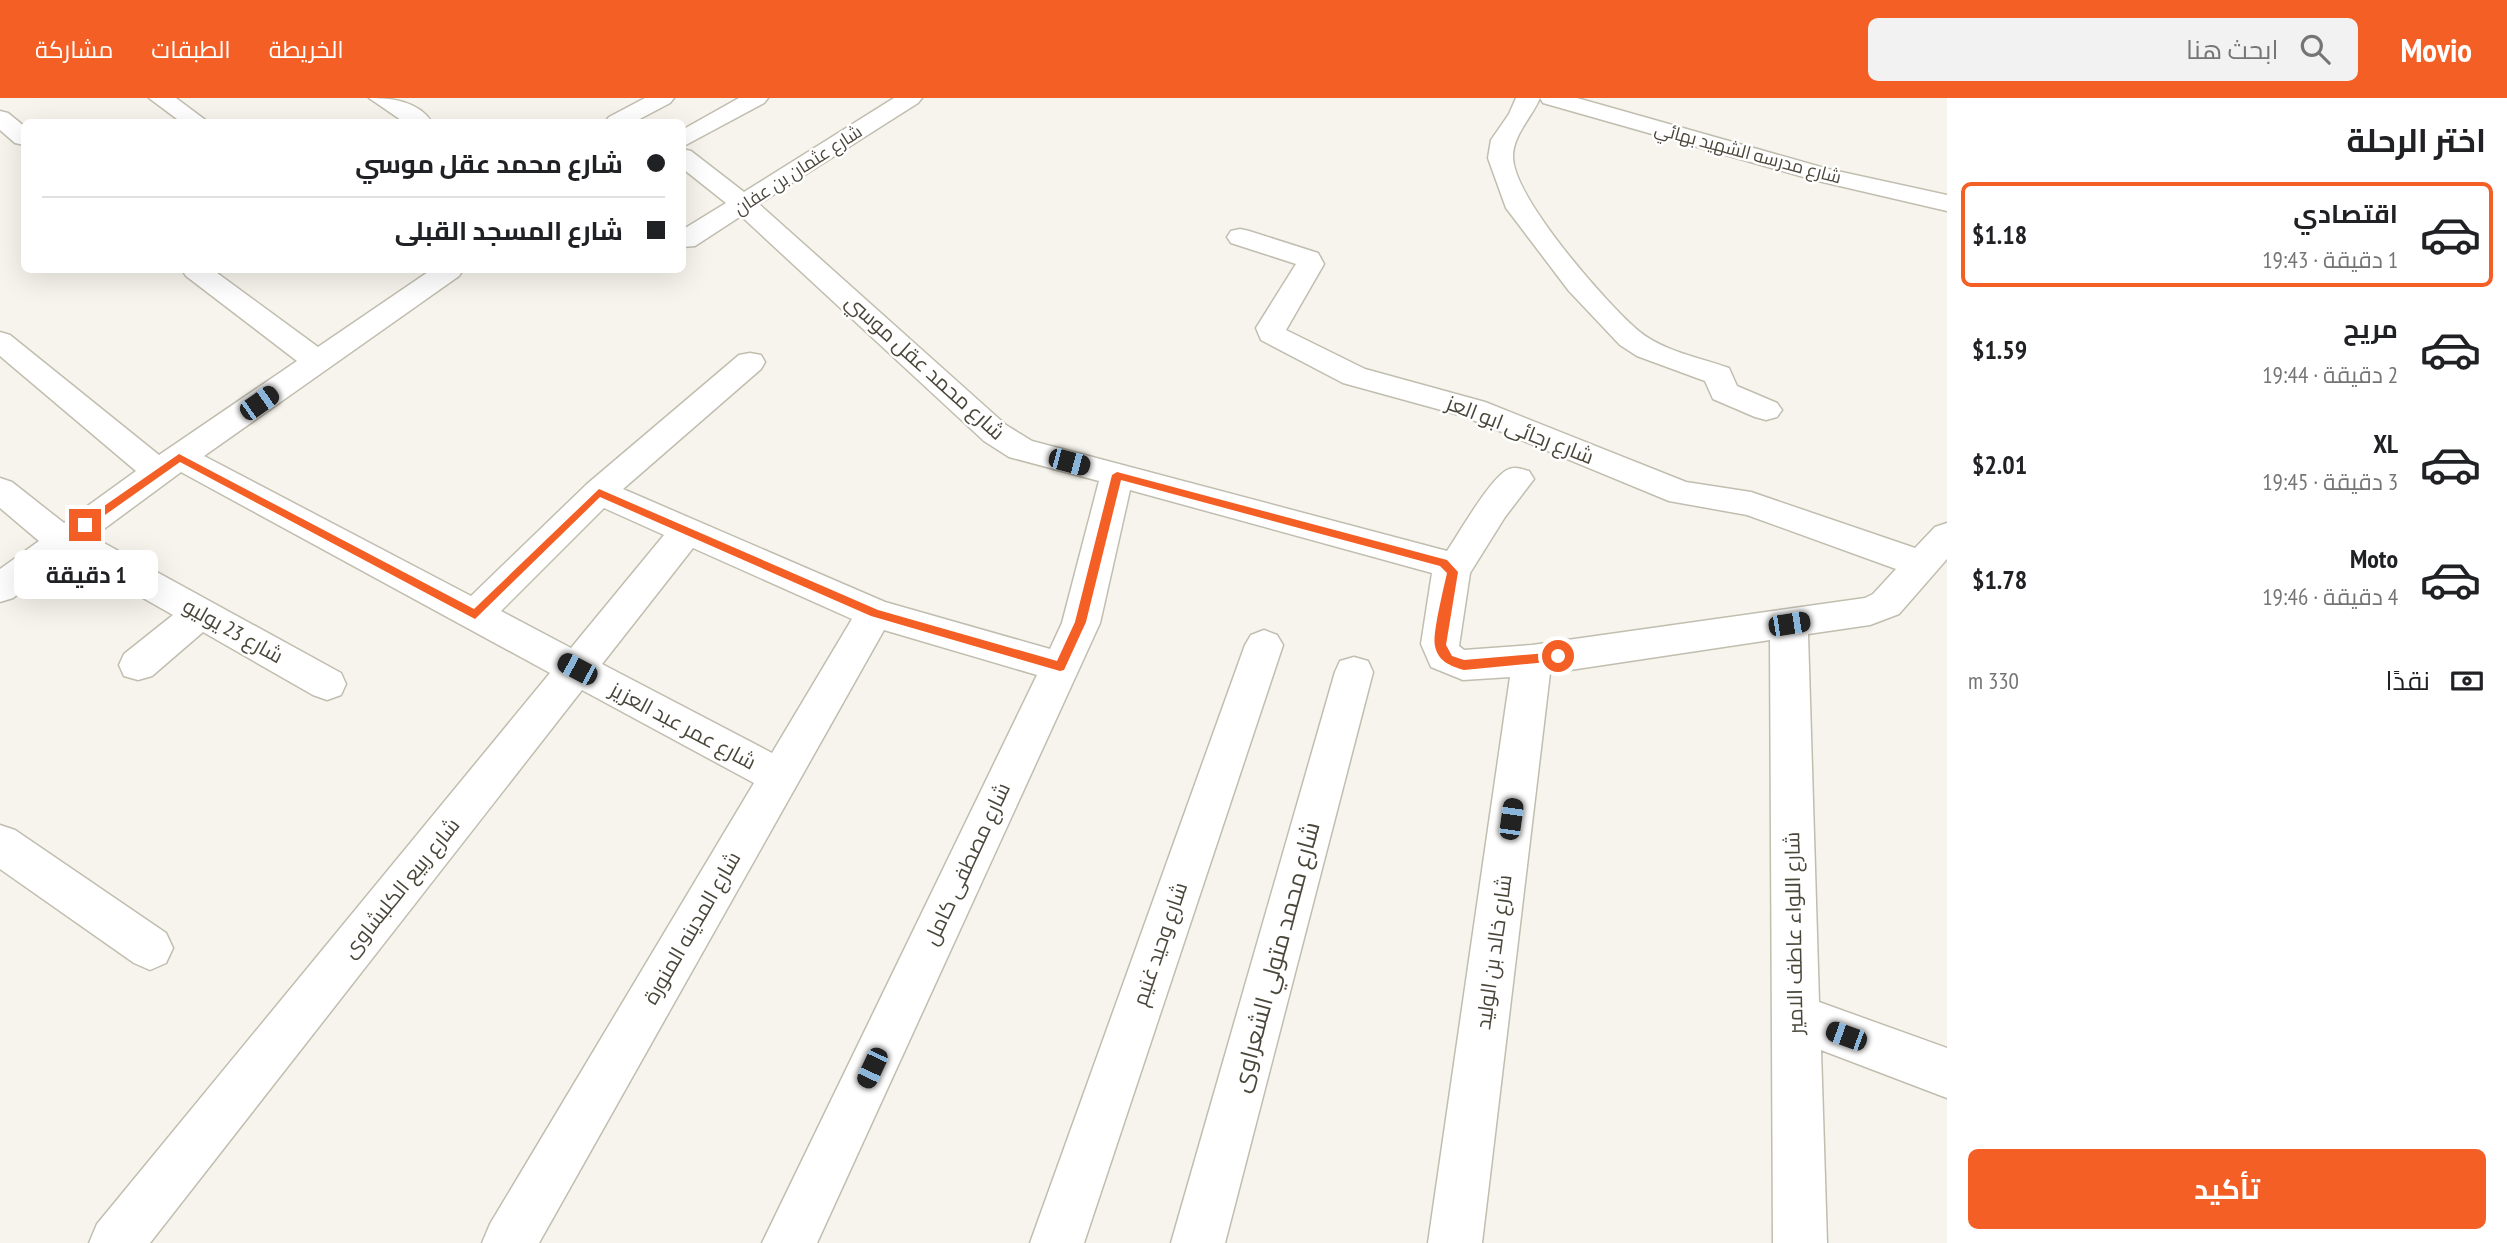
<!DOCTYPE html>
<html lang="ar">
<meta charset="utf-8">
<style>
body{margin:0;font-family:"PT Sans Narrow",Cairo,sans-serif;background:#f2f2f2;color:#202124;direction:rtl;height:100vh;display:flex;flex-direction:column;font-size:26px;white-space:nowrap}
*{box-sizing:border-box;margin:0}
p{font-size:23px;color:#757577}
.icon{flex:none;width:38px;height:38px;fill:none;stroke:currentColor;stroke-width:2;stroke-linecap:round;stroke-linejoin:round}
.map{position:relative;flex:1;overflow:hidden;direction:ltr}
.details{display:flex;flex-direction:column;background:#fff;width:560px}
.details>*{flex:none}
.top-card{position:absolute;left:21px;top:21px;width:665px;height:154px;border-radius:10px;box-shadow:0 7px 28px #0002;direction:rtl;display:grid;align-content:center;height:154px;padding:0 21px;background:#fff}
.end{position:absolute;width:32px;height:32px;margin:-16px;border:9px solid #f45f25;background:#fff;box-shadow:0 0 0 4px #fff}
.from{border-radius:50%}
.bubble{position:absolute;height:49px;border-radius:10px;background:#fff;box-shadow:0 7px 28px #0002;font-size:23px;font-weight:700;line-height:49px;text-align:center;direction:rtl}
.car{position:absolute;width:21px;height:42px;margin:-21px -10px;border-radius:9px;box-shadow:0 0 5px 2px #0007;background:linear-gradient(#222 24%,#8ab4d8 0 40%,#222 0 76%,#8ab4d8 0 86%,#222 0)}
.top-card b{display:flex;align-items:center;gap:24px;height:66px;font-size:26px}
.top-card b+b{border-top:2px solid #e0e0e0}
.top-card i{width:18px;height:18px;background:#202124}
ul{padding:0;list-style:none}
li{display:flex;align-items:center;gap:21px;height:105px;margin:0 14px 10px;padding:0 7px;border:4px solid transparent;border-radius:10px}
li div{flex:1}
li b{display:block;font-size:26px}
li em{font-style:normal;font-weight:700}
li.on{border-color:#f45f25}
li>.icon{width:63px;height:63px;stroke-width:1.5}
h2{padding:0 21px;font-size:32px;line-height:84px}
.pay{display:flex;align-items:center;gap:18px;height:77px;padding:0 21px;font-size:26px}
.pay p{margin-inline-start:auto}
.cta{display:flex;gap:14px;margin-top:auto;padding:14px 21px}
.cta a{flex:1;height:80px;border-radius:10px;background:#f45f25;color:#fff;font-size:28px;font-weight:700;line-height:80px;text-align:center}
header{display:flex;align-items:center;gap:42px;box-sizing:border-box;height:98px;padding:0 35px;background:#f45f25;color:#fff}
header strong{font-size:33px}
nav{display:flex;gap:38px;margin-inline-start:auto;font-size:24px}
.search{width:490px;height:63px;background:#f2f2f2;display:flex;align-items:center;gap:18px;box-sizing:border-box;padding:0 24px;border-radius:10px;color:#757577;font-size:26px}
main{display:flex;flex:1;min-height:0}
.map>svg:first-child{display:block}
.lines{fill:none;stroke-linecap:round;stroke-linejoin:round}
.minor-casing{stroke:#c1bdaf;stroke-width:3}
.minor{fill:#fff;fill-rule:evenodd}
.route{fill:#f45f25}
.labels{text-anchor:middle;stroke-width:5;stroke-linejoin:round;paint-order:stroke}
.far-street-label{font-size:18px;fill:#4a463a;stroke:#fff}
.street-label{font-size:21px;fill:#4a463a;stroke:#fff}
.near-street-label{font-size:24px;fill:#4a463a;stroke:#fff}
</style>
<header>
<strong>Movio</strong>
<div class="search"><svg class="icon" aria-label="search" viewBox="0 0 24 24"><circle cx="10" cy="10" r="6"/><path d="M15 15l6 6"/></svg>ابحث هنا</div>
<nav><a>الخريطة</a><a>الطبقات</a><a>مشاركة</a></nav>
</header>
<main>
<section class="details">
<h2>اختر الرحلة</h2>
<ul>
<li class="on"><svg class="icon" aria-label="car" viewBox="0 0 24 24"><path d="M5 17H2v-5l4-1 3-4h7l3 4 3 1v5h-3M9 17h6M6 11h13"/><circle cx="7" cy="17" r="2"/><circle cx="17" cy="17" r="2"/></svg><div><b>اقتصادي</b><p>1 دقيقة · 19:43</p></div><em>$1.18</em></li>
<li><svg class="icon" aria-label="car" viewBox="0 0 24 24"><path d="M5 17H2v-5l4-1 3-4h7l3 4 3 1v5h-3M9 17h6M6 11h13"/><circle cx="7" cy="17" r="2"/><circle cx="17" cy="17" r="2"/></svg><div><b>مريح</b><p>2 دقيقة · 19:44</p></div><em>$1.59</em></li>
<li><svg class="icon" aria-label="car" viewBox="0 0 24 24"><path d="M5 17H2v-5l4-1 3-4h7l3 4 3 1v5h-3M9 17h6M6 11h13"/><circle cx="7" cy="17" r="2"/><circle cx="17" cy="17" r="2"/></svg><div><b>XL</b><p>3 دقيقة · 19:45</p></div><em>$2.01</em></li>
<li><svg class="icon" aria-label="car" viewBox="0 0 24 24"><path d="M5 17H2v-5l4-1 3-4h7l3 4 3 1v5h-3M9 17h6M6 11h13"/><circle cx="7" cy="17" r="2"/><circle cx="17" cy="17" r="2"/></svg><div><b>Moto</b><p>4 دقيقة · 19:46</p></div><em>$1.78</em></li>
</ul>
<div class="pay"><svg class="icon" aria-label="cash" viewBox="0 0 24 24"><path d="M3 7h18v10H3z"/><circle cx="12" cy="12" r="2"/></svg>نقدًا<p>330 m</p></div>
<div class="cta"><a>تأكيد</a></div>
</section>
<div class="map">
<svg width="1947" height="1145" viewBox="0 0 1947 1145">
<rect width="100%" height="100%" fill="#f6f4ec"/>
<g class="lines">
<defs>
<path id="minor" d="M149,0H176L208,24H181Z
M369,0C392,0 418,3 432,24H404Z
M645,0H674L670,5L634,24H605L609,19Z
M739,0H768L764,5L682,49V32Z
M894,0H922L918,5L759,106L1006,327L1032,343L1447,453C1459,435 1490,381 1507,372C1515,368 1521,371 1529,373L1534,381L1505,419L1470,475L1459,548L1464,552L1532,547L1865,500L1873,496L1896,471L1747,417L1669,403L1463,318L1343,285L1261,242L1256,230L1296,166L1231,145L1227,139L1231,133L1240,131L1249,133L1318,155L1324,166L1286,232L1365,271L1485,304L1686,384L1751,394L1915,450L1935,429L1947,425V461L1899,516L1870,527L1808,536L1819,904L1947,950V1000L1821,952L1827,1145H1773L1770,542L1550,575L1482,1145H1428L1510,579L1463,582L1431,569L1421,546L1432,475L1130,392L1100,525L817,1145H762L1037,577L884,532L539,1145H482L490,1126L754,685L582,592L150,1145H89L97,1126L550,575L181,374L93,439L341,575L346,586L341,597L327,602L313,597L203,534L152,578L138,582L124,578L119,567L124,556L173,517L69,458L13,500L0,504V471L39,443L0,410V380L12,384L64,425L136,373L0,258V234L10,237L159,357L297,263L186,178L182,172H213L318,249L431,172H463L459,178L204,358L471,498L587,386L739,257L750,255L761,257L765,264L761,271L623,391L885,504L1050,551L1062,525L1099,383L1009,359L984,343L741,118L695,148L682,149V132L726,105L682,70V51L691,53L744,94ZM604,410L664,437L571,550L501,513ZM693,450L852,521L772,655L602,566Z
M1516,0H1577L1828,71L1947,97V113L1814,82L1543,5L1540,0C1532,19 1513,37 1513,58C1512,98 1607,207 1640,234C1663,253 1701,260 1729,270L1737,288L1777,305L1782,312L1777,319L1766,322L1755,319L1713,301L1705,283L1637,258L1620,247L1569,193L1506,110L1488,60L1491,42L1509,16Z
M0,13L8,15L24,28V47L15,45L0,32Z
M1264,532L1277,537L1283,547L1084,1145H1030L1245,547L1251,537Z
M1354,559L1368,563L1373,574L1225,1145H1171L1335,574L1340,563Z
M0,727L15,732L166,835L173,850L166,865L150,872L134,865L0,771Z"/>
</defs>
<use href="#minor" class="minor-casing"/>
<use href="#minor" class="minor"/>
</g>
<path class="route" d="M179,356L474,511L599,391L878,512L1057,563L1075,524L1112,377L1117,374L1447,462L1458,474L1446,547L1452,558L1464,562L1558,554L1564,558L1558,563L1464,572C1450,568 1438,563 1435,548C1432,537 1444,489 1447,475L1440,468L1121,382L1086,524L1064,572L1060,573L871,518L600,399L475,521L180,364L88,429H81V424Z"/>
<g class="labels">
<g class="far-street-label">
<text transform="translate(1748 55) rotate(15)" y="6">شارع مدرسه الشهيد بهائي</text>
<text transform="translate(798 72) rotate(-33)" y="6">شارع عثمان بن عفان</text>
</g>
<g class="street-label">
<text transform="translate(925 269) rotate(42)" y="7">شارع محمد عقل موسي</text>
<text transform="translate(1520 332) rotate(21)" y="7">شارع رجائى ابو العز</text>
<text transform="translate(233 533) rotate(29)" y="7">شارع 23 يوليو</text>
<text transform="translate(683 628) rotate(28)" y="7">شارع عمر عبد العزيز</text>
<text transform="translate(967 766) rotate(-65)" y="7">شارع مصطفى كامل</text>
<text transform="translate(401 790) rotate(-51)" y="7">شارع ربيع الكلبشاوى</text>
<text transform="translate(692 830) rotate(-60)" y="7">شارع المدينه المنورة</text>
<text transform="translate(1794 835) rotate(-91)" y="7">شارع اللواء عاطف الامير</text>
<text transform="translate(1160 846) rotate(-71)" y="7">شارع وحيد غنيم</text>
<text transform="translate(1494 854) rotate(-82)" y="7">شارع خالد بن الوليد</text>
</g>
<g class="near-street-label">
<text transform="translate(1276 859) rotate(-75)" y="8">شارع محمد متولي الشعراوى</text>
</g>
</g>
</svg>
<i class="end from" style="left:1558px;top:558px"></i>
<i class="end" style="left:85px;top:427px"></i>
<div class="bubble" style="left:14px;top:452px;width:144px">1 دقيقة</div>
<i class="car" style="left:259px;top:305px;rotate:55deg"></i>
<i class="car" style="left:1069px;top:364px;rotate:105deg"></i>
<i class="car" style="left:1789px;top:526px;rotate:81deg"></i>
<i class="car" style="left:577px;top:571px;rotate:298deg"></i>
<i class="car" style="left:1511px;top:721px;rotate:8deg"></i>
<i class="car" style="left:1846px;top:938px;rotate:290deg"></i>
<i class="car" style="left:872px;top:970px;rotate:205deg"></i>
<div class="top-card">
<b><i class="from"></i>شارع محمد عقل موسي</b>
<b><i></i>شارع المسجد القبلى</b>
</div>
</div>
</main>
